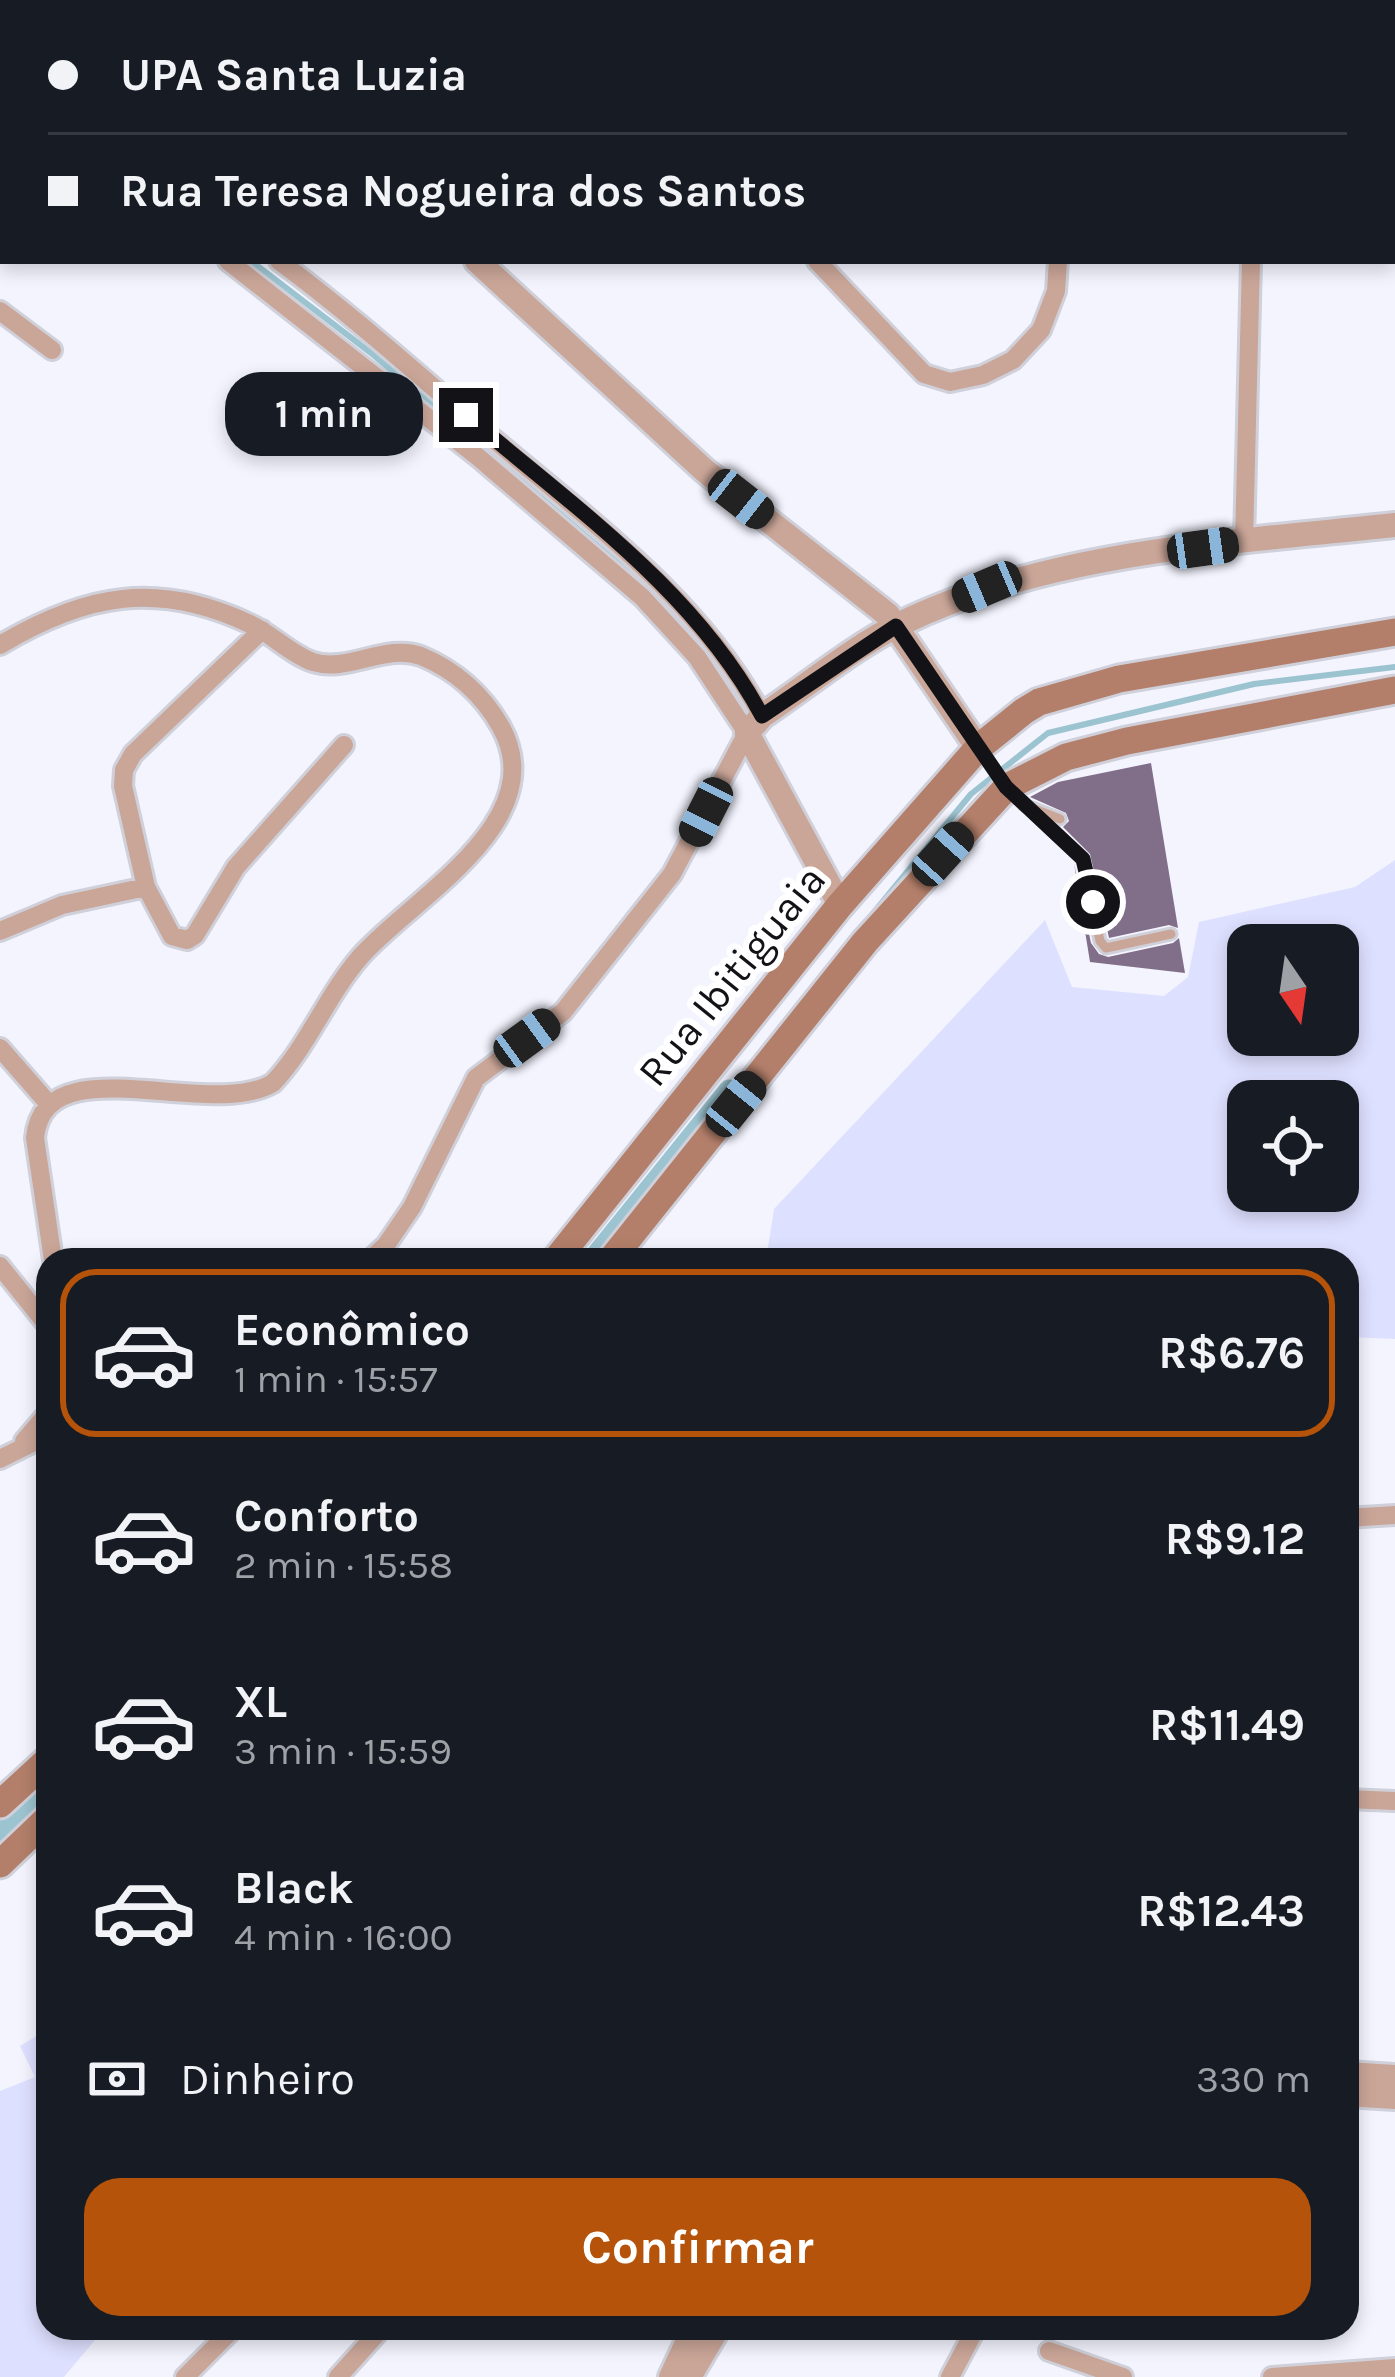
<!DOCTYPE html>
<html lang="pt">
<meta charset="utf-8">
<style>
body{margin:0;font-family:Karla,sans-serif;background:#242831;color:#f1f3f6;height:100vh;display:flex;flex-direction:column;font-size:45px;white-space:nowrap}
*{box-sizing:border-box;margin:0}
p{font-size:39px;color:#9ea1a6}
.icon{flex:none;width:66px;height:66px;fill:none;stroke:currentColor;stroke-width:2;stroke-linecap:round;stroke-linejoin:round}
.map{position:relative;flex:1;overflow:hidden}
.drawer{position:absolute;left:36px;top:1248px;width:1323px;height:1092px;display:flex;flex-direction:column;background:#171b24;border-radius:36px;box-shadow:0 6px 18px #0003}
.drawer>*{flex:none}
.hud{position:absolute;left:0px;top:0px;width:1395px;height:264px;box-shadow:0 6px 18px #0003;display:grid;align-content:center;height:264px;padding:0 48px;background:#171b24}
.needle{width:78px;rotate:167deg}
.controls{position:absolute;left:1227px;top:924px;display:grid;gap:24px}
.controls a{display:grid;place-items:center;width:132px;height:132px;border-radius:24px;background:#171b24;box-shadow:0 6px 18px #0003;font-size:60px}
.end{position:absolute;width:54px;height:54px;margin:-27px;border:15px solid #131317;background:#fff;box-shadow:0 0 0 6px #fff}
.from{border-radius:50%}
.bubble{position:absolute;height:84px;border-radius:36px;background:#171b24;box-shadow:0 6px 18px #0003;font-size:39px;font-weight:700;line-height:84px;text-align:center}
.car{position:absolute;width:36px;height:72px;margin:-36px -18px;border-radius:15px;box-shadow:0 0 9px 3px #0007;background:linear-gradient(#222 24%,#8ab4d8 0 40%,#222 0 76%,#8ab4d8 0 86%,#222 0)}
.hud b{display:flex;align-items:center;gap:42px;height:114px;font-size:45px}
.hud b+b{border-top:3px solid #363941}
.hud i{width:30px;height:30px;background:#f1f3f6}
ul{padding:21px 0 0;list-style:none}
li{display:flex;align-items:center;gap:36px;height:168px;margin:0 24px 18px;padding:0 24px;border:6px solid transparent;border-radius:36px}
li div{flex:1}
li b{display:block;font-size:45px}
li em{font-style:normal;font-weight:700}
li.selected{border-color:#b45309}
li>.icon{width:108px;height:108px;stroke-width:1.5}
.pay{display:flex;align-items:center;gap:30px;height:132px;padding:0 48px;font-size:45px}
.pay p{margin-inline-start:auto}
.cta{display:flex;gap:24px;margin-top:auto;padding:24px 48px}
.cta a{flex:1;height:138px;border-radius:36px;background:#b45309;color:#fff;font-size:48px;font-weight:700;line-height:138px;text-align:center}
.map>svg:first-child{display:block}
.green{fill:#dee0ff;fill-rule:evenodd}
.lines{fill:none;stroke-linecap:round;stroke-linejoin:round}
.stream{stroke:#9cc4d0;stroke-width:6}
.canal{stroke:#9cc4d0;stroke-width:21}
.building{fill:#816f89}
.service-casing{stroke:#d0d0da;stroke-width:15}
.pedestrian-casing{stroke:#d0d0da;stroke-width:20}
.minor-casing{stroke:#d0d0da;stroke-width:24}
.tertiary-casing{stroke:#d0d0da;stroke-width:30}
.secondary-casing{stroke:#d0d0da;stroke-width:33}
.service{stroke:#caa698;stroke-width:9}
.pedestrian{stroke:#caa698;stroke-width:14}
.minor{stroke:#caa698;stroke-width:18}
.tertiary{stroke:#caa698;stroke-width:24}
.secondary{stroke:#b37f6a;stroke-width:27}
.route{stroke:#131317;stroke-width:15}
.labels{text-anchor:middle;stroke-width:12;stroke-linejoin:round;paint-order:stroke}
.street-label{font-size:42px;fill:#131317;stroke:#fff}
</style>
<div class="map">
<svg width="1395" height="2377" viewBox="0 0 1395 2377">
<rect width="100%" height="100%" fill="#f4f4ff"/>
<path class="green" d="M1395,860V1339L1347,1337V1260H766L774,1209L1045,920L1072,987L1164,996L1188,977L1199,922L1355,887ZM1248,945H1338V1035H1248ZM1248,1101H1338V1191H1248Z
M48,2029V2328H105L64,2377H0V2091L35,2077L20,2046Z"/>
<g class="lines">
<path class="stream" d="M81,0L82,3
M251,261L371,353L654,594L746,706
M866,922L971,794L1048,733L1254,684L1395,667"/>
<path class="canal" d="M592,1260L729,1090
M0,1832L48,1788"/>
</g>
<path class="building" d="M1151,763L1178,928L1169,925L1109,938L1090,854L1063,827L1069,821L1066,813L1030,797L1058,782Z
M1074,863L1091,943L1099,954L1108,957L1173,943L1179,938L1185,973L1090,962Z"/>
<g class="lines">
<defs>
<path id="service" d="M1011,791L1083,859L1100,941L1106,948L1171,934
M1024,805L1060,819"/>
<path id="pedestrian" d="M387,3L390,0"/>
<path id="minor" d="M591,0L593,3
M839,0L842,3
M1048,0L1053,3
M1213,0L1214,3
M1355,0L1364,3
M1145,3L1151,0
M1392,12L1395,13
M0,70L3,78
M228,261L478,457L642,597L697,657L747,733L672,874L563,1012L476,1078L412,1207L386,1245L370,1260
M279,261C355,317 425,381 497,442C594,524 701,601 762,716
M817,261L924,374L950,382L983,375L1013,360L1041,330L1056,291L1058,261
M0,311L52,350
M1244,542L1251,261
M262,630L133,754L124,770L123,786L146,887L172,936L187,940L195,935L236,867L344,745
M0,645C87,593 158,581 250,624C272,634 290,654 313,662C348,673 386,643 421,656C455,670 483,695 501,727C553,821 414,897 361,956C327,995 308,1046 273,1083C209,1121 44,1043 35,1138L53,1260
M0,931L62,905L146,887
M0,1048L48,1103
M0,1266L48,1326
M24,1441L48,1413
M0,1459L48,1435
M1347,1518L1395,1515
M1347,1799L1395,1801
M1049,2351L1123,2377
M185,2377L234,2328
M338,2377L382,2328
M950,2377L976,2328
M1272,2377L1395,2368"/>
<path id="tertiary" d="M185,0L187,3
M477,261L704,470L888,615L978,748
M840,905L747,733L762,716C807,686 852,648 900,624C1052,550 1230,543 1395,525
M1347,2074L1395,2077
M1347,2094L1395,2097
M671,2377L694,2328
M689,2377L718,2328"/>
<path id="secondary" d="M556,1260L840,905L978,748L1024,711L1039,702L1119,679L1395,632
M611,1260L865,942L1007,787L1066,757L1127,741L1395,690
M0,1804L48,1760
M0,1864L48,1818"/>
</defs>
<use href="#service" class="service-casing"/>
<use href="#pedestrian" class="pedestrian-casing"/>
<use href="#minor" class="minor-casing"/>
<use href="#tertiary" class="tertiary-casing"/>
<use href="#secondary" class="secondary-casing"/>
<use href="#service" class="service"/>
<use href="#pedestrian" class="pedestrian"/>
<use href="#minor" class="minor"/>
<use href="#tertiary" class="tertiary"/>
<use href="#secondary" class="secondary"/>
</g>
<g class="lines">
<path class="route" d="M466,415C572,506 695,590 762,716L896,626L1006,787L1083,859L1093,902"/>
</g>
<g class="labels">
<g class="street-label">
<text transform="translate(731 975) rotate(-51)" y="15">Rua Ibitiguaia</text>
</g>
</g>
</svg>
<div class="controls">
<a><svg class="needle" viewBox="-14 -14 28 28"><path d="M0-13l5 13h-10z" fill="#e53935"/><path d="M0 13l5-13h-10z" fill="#9ea1a6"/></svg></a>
<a><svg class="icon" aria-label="locate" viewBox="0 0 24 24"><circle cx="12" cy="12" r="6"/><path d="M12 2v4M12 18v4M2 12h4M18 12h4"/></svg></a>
</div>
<i class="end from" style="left:1093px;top:902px"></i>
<i class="end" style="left:466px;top:415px"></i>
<div class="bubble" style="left:225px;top:372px;width:198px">1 min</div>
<i class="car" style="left:741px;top:499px;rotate:128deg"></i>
<i class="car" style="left:1203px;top:548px;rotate:82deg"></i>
<i class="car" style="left:987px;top:587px;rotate:247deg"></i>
<i class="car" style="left:706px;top:812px;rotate:207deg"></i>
<i class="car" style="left:943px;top:854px;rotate:42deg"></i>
<i class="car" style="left:527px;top:1038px;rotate:54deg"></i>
<i class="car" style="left:736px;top:1104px;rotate:39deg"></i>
<div class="hud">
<b><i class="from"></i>UPA Santa Luzia</b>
<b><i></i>Rua Teresa Nogueira dos Santos</b>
</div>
<section class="drawer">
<ul>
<li class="selected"><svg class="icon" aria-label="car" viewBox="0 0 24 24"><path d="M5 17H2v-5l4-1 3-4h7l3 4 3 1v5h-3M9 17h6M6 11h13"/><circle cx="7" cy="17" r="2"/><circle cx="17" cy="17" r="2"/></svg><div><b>Econômico</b><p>1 min · 15:57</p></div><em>R$6.76</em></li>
<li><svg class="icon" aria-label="car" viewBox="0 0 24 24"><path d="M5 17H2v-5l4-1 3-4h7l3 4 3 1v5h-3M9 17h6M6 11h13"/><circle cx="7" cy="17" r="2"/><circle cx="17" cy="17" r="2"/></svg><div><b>Conforto</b><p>2 min · 15:58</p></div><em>R$9.12</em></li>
<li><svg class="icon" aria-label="car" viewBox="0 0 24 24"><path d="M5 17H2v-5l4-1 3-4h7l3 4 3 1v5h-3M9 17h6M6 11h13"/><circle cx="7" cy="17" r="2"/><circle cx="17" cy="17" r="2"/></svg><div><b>XL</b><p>3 min · 15:59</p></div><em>R$11.49</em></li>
<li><svg class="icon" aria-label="car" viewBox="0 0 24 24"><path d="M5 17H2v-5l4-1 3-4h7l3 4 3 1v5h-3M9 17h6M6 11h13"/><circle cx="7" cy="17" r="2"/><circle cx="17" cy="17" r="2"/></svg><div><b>Black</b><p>4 min · 16:00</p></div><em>R$12.43</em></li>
</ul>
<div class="pay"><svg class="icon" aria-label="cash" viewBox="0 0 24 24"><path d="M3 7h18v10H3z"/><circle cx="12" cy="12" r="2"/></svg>Dinheiro<p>330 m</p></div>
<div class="cta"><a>Confirmar</a></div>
</section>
</div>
